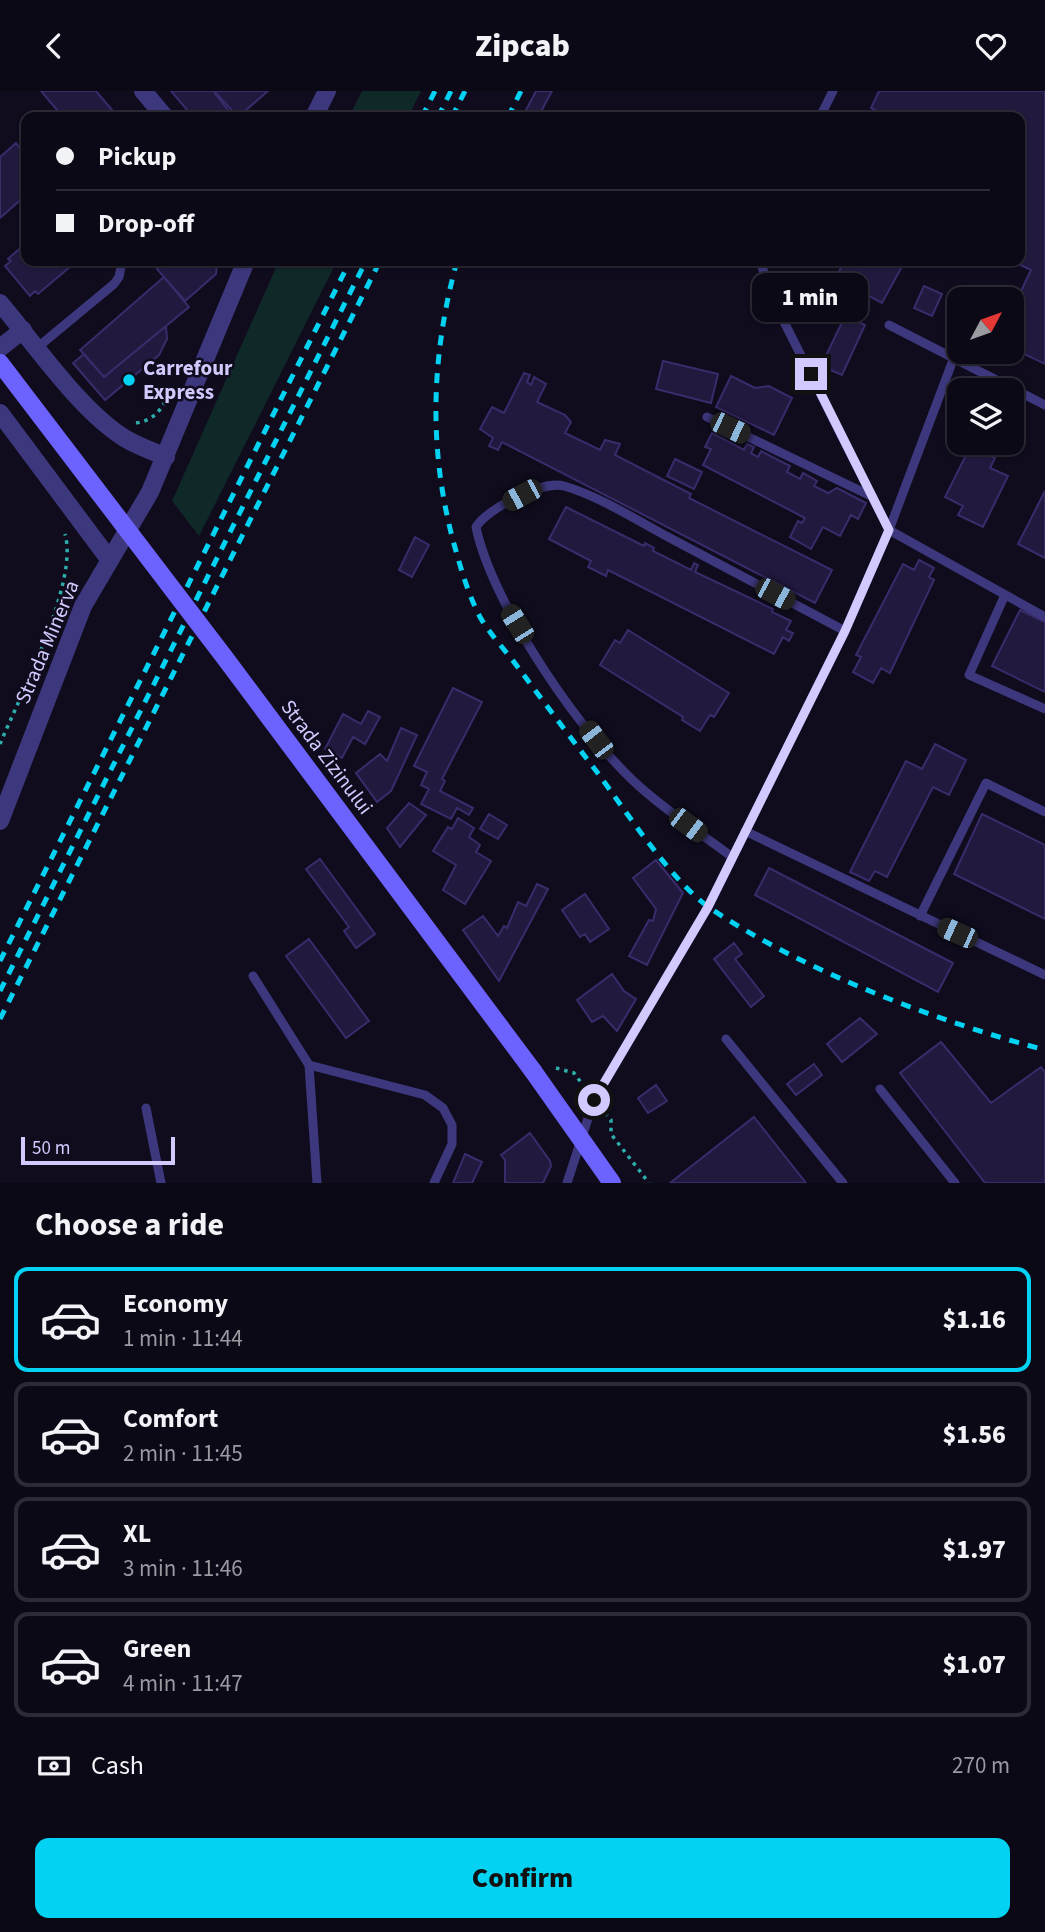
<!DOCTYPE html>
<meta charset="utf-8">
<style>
body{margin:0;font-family:"Source Sans 3",sans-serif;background:#1a1723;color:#f1f3f6;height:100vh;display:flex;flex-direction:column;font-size:26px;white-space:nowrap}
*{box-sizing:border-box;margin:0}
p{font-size:23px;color:#9a9aa1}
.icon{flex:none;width:38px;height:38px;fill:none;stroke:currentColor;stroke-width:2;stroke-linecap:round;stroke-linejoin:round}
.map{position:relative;height:1092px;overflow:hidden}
.drawer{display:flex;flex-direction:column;background:#0c0916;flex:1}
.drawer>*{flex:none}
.hud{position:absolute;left:21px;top:21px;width:1004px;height:154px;border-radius:14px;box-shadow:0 2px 5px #0004,0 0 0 2px #2c2a35;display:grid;align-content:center;height:154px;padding:0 35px;background:#0c0916}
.needle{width:46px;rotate:49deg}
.buttons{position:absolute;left:947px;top:196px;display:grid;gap:14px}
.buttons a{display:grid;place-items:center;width:77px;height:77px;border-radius:14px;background:#0c0916;box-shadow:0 2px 5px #0004,0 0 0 2px #2c2a35;font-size:35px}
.scale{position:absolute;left:21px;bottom:18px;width:154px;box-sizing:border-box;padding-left:7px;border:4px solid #d2cafe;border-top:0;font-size:19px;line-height:24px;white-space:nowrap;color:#d2cafe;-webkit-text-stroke:5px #100c1e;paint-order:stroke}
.end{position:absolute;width:32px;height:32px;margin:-16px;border:9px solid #d2cafe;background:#111;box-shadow:0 0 0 4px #111}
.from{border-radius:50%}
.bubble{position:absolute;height:49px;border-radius:14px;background:#0c0916;box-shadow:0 2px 5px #0004,0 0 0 2px #2c2a35;font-size:23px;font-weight:800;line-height:49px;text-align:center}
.car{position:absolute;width:21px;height:42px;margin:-21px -10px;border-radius:9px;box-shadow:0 0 5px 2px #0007;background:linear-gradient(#222 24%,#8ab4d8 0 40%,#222 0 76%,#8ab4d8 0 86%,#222 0)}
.hud b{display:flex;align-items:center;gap:24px;height:66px;font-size:26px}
.hud b+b{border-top:2px solid #2c2a35}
.hud i{width:18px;height:18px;background:#f1f3f6}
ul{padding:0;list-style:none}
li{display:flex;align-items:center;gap:21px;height:105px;margin:0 14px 10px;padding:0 21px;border:4px solid #2c2a35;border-radius:14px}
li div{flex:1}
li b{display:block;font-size:26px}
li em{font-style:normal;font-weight:800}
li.selected{border-color:#03d2f2}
li>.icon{width:63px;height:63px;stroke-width:1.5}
h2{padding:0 35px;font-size:32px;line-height:84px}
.pay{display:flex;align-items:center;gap:18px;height:77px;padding:0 35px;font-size:26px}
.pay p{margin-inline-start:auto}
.primary-button{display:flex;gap:14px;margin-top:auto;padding:14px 35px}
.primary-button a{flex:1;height:80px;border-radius:14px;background:#03d2f2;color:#111;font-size:28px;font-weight:800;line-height:80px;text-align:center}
header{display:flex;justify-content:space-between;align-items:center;height:91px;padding:0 35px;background:#0c0916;font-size:32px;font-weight:800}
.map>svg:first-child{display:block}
.green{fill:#0f2828}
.building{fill:#22193f;stroke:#3a2b6b;stroke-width:2}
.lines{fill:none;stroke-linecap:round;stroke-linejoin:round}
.path{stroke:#2eaeab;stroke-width:3.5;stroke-dasharray:3.5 5;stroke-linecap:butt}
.service{stroke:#3d387d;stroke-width:9}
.minor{stroke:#3d387d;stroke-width:18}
.tertiary{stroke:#3d387d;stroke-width:18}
.secondary{stroke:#6c62fd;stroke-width:18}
.rail{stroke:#03d2f2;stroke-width:5;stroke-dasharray:10 9;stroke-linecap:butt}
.secondary-bridge{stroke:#6c62fd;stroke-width:18}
.route{stroke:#d2cafe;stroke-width:9}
.poi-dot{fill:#03d2f2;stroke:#100c1e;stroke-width:2.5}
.labels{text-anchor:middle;stroke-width:5;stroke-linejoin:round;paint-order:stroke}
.poi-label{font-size:21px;font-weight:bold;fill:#d2cafe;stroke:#100c1e;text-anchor:start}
.street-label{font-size:21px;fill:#d2cafe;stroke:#100c1e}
</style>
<header><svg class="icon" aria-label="back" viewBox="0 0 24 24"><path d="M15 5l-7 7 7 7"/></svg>Zipcab<svg class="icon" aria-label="heart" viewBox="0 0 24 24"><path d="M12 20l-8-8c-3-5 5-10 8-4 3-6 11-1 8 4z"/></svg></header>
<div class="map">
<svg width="1045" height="1092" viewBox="0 0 1045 1092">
<rect width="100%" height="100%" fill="#100c1e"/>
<path class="green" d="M362,0H421L408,26H349Z
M279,170H337L199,445L172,410Z"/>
<path class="building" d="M41,0H96L118,26H63Z
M171,0H213L231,23L227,26H193Z
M214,0H268L238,26Z
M536,0H552L538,26L526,19Z
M879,0H1045V273L1012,257V219L1031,179L1012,170H1020V26H888L871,17Z
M26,50V104L0,127V66L16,52L19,56Z
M26,152V170H77L38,203L35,200L30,205L5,175L11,170L8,168Z
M166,170H217L216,183L185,210L157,178Z
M845,170H905L882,212L835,187Z
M164,186L189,216L104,286L80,259Z
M924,195L942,203L932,225L914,217Z
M845,225L865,234L842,284L821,275Z
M166,235L167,248L159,264L105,309L73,272L84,263L104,286Z
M663,270L718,283L711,312L656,298Z
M524,282L530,284L527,291L531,294L534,286L546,293L537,311L565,324L571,331L565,342L600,359L605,349L620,353L615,364L691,403L689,407L832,479L815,512L502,351L498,359L489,355L493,347L480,338L492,316L504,322Z
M731,285L755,297L769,295L792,307L774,344L716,316Z
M712,342L744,359L747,353L754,356L751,362L758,366L761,360L790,375L787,381L800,388L803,382L817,390L814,395L828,402L837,397L866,412L858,428L851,424L840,445L823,436L811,458L790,446L798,430L802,432L805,427L703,374L711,358L705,356Z
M971,354L995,367L990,377L1008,385L983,436L958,424L963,415L945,406Z
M675,368L702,381L694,398L667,385Z
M1045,400V467L1018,453Z
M566,416L644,455L645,452L654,457L653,460L691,479L694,472L698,474L695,481L773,518L772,521L791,530L786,539L793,542L789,550L783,546L774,563L608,479L606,485L588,476L591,470L549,448Z
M415,446L429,454L412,486L399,479Z
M919,469L934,477L929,486L934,489L890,582L881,577L873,592L853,581L861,566L856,564L903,473L914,479Z
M1020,519L1045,531V601L992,575Z
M628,539L729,602L714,626L710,624L700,640L682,629L683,626L600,574L615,549L620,552Z
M453,597L482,611L442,688L445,690L440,700L473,717L469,724L457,717L451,728L421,713L429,698L421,694L427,681L414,675Z
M368,620L380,626L365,653L353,646L342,667L325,658L343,623L361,633Z
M401,637L417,644L391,700L377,711L356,682L380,663L387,670Z
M935,653L966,669L949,704L933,696L887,786L875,780L869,790L850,781L906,670L922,678Z
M409,712L426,724L400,756L387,737Z
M489,723L507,734L498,748L480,738Z
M982,723L1045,754V828L954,783Z
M458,727L474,737L469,746L480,754L476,761L491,770L465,813L443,799L456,774L433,760L448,736L452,738Z
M320,768L375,843L356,857L344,840L349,836L306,778Z
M656,769L683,802L647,874L629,865L649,829L653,830L656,818L633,787Z
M769,777L953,872L938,901L755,804Z
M537,793L548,798L499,890L463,839L483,825L498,845L504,835L507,837L518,811L526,815Z
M585,803L609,838L590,851L585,843L580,846L562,819Z
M309,848L369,930L346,947L286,865Z
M734,852L742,863L735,868L764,905L751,916L714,868Z
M612,883L624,900L636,908L617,940L603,925L592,931L577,909Z
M860,927L877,943L842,971L827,953Z
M941,951L991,1012L1041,976L1045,981V1092H985L900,982Z
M814,973L822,984L796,1004L787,993Z
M656,994L667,1010L648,1022L638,1007Z
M754,1026L806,1092H670Z
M530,1042L550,1070L551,1075L543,1092H505V1069L501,1064Z
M465,1063L482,1071L472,1092H453Z"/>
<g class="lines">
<path class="path" d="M136,332C150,330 158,323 165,311
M0,653C20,605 79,491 65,443
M556,977L574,982L585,997
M605,1022L611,1029V1043L649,1092"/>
<path class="service" d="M820,26L833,0
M760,170L773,209L889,439
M889,234L1045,314
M38,256L114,193L119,186L122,170
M707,326L873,406
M889,439L953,269
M1004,506L969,584L1045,618
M745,740L1045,884
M732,766C704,745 674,725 647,702C585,651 492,514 476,436C487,418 542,389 564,395C599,405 638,430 670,447C728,478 786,509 845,540
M920,825L986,692L1045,721
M253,885L309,974L317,1092
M726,948L843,1092
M309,974L425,1004L443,1017L452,1034V1053L434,1092
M880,998L955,1092
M146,1017L161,1092
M567,1092L594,1009L708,816L845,540L889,439L1045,526"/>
<path class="minor" d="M143,0L165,26
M0,257L23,239"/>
<path class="tertiary" d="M314,26L327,0
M0,212C34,252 81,321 126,348C138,355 152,360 166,366
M0,322L109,468
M0,730L83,515L150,401L246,170"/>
<path class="secondary" d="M533,980L612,1092"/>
<path class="rail" d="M422,26L435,0
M438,26L451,0
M452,26L465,0
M508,26L521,0
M457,170C431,265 428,358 454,453C461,478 468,503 480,526C490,543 505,559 517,575C543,610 570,646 597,681C625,719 673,792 710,817C803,880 936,930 1045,959
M0,870L350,170
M0,900L366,170
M0,928L380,170"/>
<path class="secondary-bridge" d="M0,272L225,567L533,980"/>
</g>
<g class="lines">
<path class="route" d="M594,1009L708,816L845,540L889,439L811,283"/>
</g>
<circle class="poi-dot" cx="129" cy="289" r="7"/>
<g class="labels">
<g class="poi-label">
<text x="143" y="284">Carrefour<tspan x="143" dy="24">Express</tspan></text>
</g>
<g class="street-label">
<text transform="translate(47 551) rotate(-67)" y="7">Strada Minerva</text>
<text transform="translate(327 666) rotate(53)" y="7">Strada Zizinului</text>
</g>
</g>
</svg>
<div class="buttons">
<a><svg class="needle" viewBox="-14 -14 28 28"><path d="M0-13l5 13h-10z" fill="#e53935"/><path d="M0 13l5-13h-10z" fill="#9a9aa1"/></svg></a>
<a><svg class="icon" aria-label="layers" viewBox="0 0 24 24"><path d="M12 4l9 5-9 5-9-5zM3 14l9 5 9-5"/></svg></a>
</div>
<div class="scale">50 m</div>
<i class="end from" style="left:594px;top:1009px"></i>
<i class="end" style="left:811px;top:283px"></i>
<div class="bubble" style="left:752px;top:182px;width:116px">1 min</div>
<i class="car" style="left:730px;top:337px;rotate:116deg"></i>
<i class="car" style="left:522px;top:404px;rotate:242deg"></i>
<i class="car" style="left:775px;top:503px;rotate:118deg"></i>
<i class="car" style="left:517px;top:533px;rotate:328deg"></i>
<i class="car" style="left:596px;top:649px;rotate:323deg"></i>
<i class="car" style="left:688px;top:734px;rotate:127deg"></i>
<i class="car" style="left:957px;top:842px;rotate:294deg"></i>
<div class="hud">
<b><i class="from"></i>Pickup</b>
<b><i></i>Drop-off</b>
</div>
</div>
<section class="drawer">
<h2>Choose a ride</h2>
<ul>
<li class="selected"><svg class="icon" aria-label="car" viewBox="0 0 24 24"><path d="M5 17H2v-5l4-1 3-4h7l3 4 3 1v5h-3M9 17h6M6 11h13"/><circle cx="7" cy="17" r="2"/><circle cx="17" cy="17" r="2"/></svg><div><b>Economy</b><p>1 min · 11:44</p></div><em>$1.16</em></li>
<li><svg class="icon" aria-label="car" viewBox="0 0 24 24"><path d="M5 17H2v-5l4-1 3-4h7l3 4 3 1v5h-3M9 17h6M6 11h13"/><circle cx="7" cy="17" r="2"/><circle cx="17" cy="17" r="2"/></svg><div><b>Comfort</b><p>2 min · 11:45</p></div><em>$1.56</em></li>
<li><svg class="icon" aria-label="car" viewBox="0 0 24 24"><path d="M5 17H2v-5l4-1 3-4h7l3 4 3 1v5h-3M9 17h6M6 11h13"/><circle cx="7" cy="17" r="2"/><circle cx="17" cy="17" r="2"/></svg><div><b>XL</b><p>3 min · 11:46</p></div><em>$1.97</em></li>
<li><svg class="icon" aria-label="car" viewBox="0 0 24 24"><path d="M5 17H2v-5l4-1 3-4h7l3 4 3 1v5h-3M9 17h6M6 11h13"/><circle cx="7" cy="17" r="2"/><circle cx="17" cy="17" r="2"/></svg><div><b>Green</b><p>4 min · 11:47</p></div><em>$1.07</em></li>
</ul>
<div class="pay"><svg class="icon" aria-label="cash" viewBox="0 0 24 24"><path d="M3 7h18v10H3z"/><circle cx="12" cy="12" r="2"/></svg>Cash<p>270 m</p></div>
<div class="primary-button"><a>Confirm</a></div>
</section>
